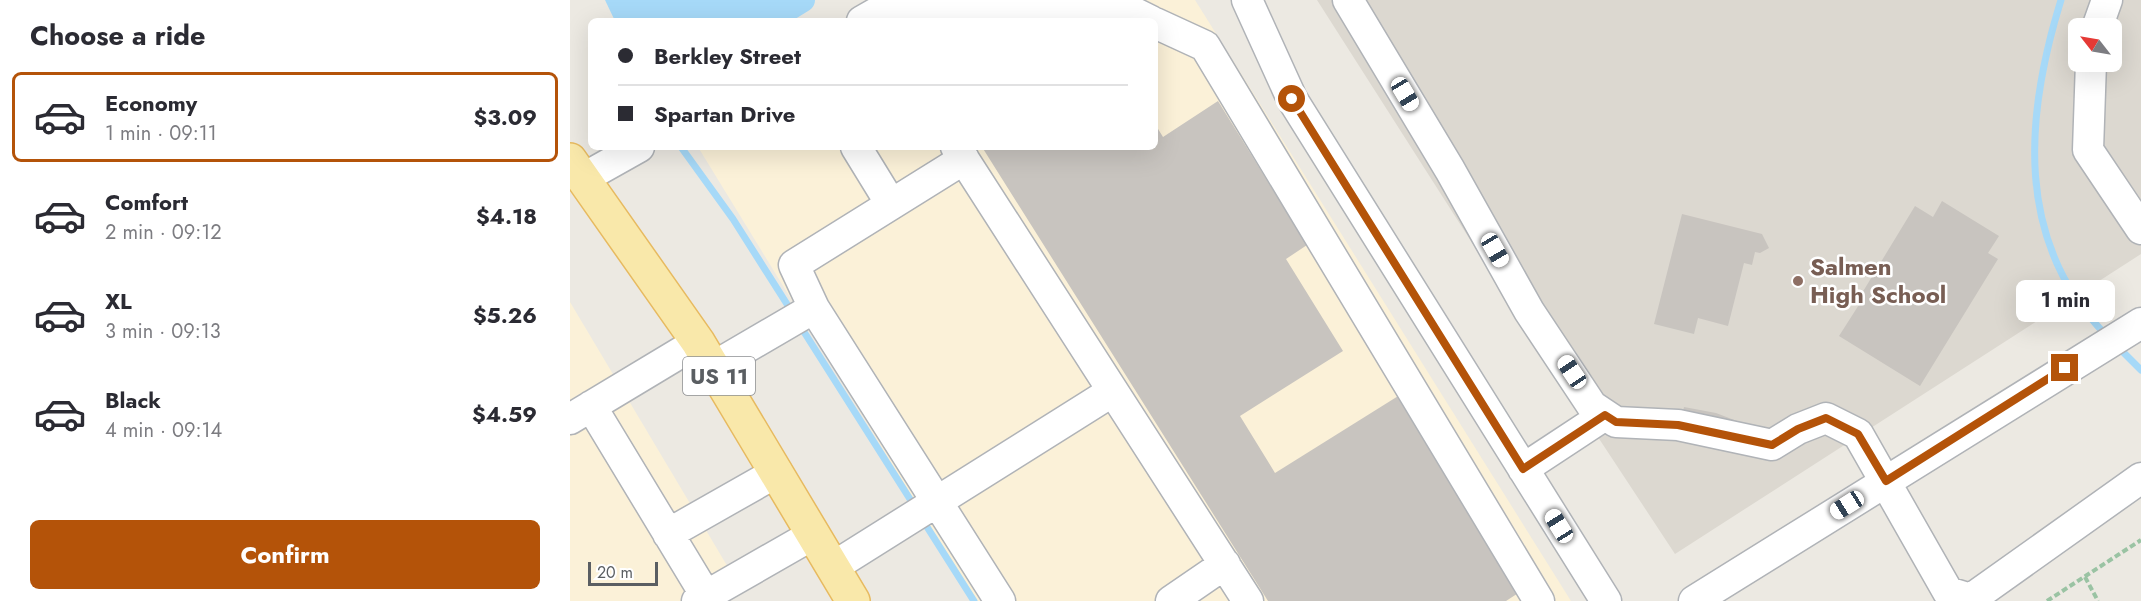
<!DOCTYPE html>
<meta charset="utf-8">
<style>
body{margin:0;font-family:Jost,sans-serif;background:#f7f7f7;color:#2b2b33;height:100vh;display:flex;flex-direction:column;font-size:22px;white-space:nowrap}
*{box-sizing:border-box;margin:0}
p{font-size:20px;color:#7c7c81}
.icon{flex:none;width:33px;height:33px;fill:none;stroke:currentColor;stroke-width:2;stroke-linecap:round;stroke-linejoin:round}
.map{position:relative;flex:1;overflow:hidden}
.details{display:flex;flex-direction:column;background:#fff;width:570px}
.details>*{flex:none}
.banner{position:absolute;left:18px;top:18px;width:570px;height:132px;border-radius:9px;box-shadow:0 6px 24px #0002;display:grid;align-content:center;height:132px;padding:0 30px;background:#fff}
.needle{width:39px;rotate:301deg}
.fabs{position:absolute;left:1498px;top:18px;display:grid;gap:12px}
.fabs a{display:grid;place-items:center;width:54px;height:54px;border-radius:9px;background:#fff;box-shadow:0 6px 24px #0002;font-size:30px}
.scale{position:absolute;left:18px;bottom:15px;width:70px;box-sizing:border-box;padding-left:6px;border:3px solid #5a5e62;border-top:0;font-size:16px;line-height:21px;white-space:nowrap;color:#5a5e62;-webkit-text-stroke:4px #fff;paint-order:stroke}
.end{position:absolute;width:27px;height:27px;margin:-14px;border:8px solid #b45309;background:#fff;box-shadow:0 0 0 3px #fff}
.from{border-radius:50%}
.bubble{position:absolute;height:42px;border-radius:9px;background:#fff;box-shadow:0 6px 24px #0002;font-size:20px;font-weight:700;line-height:42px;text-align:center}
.car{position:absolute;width:18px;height:36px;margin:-18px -9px;border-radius:8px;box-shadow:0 0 4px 2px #0007;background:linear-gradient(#fff 24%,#345 0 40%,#fff 0 76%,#345 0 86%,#fff 0)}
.banner b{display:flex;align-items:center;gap:21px;height:57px;font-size:22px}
.banner b+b{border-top:2px solid #e1e1e2}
.banner i{width:15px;height:15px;background:#2b2b33}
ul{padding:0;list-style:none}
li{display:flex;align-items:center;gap:18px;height:90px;margin:0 12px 9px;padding:0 18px;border:3px solid transparent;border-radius:9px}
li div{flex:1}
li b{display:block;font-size:22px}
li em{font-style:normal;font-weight:700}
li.selected{border-color:#b45309}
li>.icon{width:54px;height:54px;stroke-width:1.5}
h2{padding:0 30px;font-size:27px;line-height:72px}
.button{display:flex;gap:12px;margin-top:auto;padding:12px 30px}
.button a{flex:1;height:69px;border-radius:9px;background:#b45309;color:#fff;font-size:24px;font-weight:700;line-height:69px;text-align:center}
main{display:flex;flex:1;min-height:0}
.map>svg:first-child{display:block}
.commercial{fill:#fbf1d8}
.education{fill:#dcd8d0;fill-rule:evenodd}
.water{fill:#a6d9f8}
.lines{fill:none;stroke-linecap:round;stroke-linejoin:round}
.stream{stroke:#a6d9f8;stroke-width:7}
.canal{stroke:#a6d9f8;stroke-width:24}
.building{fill:#c8c4bf}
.minor-casing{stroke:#b0b3b7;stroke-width:33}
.major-casing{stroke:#e7ba60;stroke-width:36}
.path{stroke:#9ac3a3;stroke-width:4;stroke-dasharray:6 3;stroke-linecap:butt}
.minor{stroke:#fff;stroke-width:30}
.major{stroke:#f9e8aa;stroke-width:33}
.route{stroke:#b45309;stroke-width:8}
.education-dot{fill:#8d6e63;stroke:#fff;stroke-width:2}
.labels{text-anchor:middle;stroke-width:5;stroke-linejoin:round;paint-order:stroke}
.shield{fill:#fff;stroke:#8c8e91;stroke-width:1.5}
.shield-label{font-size:22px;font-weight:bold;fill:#5a5e62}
.education-label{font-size:24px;font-weight:bold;fill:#785e54;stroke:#fff;text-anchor:start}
</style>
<main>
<section class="details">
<h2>Choose a ride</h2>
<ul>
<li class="selected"><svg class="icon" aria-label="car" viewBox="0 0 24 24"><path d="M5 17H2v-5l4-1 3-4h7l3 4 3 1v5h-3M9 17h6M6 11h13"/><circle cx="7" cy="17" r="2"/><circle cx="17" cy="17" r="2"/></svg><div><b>Economy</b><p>1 min · 09:11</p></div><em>$3.09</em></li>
<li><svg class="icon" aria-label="car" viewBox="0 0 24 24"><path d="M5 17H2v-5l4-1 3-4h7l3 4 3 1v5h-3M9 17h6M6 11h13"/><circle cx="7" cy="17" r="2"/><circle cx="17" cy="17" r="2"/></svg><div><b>Comfort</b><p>2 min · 09:12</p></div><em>$4.18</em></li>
<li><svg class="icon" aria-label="car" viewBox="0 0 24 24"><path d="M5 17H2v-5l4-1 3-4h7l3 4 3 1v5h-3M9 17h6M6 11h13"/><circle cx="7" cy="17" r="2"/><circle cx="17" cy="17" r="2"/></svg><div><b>XL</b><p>3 min · 09:13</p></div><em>$5.26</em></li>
<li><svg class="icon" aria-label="car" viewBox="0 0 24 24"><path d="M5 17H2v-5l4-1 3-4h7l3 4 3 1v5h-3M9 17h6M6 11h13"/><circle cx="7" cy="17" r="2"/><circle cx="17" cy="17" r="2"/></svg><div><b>Black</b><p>4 min · 09:14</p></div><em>$4.59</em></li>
</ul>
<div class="button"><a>Confirm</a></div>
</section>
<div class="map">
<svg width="1571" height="601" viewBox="0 0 1571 601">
<rect width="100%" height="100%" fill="#ece9e2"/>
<path class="commercial" d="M341,0H625L1001,601H406L128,147H585V21H306Z
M0,302L171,589L150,601H0Z"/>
<path class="education" d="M747,0H1571V254L1105,554L966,343ZM1509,28H1542V62H1509Z"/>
<path class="water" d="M35,0H211L189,21H45Z"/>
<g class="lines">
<path class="stream" d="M1491,0C1455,116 1444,241 1536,335
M111,147L163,219L222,312
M229,324L345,507
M1548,347L1571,370
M352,519L404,601"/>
<path class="canal" d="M199,21L233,0"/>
</g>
<path class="building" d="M648,101L737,245L716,259L773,351L670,416L705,473L833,393L953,590L936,601H698L412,147H585V124L593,137Z
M1372,201L1429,236L1418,253L1428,259L1350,386L1269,336L1292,300L1289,298L1345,206L1363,217Z
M1112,214L1192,234L1199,248L1190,253L1185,252L1182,265L1174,263L1158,326L1128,318L1124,334L1084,324Z
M1114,407L1146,413L1172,423L1167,434L1113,411Z"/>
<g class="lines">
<defs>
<path id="minor" d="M677,0L722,99L1036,601
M778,0L880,170L959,311L1022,406L1046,422L1108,425L1202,445L1228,429L1256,418L1288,434L1378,592L1401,599L1571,478
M292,21L315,8L470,5L565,13L581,21
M585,23L635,46L969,601
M1527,28L1537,0
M1521,62L1518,150L1571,229
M286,147L321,204
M386,147L678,601
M12,179L69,147
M244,308L430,601
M143,367L244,308L224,265L394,159
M21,406L136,596
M0,419L128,342
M953,469L1035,415
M98,534L207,472
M263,567L543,391
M127,601L244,534
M601,601L655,564
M1124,601L1571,323"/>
<path id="major" d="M0,160L128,342L283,601"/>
</defs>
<use href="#minor" class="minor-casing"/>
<use href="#major" class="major-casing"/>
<path class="path" d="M1515,577L1528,601
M1477,601L1571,540"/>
<use href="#minor" class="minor"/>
<use href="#major" class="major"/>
</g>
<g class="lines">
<path class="route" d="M722,99L953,469L1035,415L1046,422L1108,425L1202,445L1228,429L1256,418L1288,434L1316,481L1495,368"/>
</g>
<circle class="education-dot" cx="1228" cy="281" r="6"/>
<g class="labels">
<rect class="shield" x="113" y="357" width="72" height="38" rx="4.5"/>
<g class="shield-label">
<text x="149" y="384">US 11</text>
</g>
<g class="education-label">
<text x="1240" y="275">Salmen<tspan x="1240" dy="28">High School</tspan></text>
</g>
</g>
</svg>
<div class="fabs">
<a><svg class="needle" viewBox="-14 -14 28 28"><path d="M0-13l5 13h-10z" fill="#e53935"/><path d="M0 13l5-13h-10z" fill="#7c7c81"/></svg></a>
</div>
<div class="scale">20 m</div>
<i class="end from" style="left:722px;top:99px"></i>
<i class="end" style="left:1495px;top:368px"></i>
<div class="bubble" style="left:1446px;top:280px;width:99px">1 min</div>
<i class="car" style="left:835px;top:94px;rotate:149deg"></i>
<i class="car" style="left:925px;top:250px;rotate:150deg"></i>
<i class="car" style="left:1002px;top:372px;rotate:326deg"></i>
<i class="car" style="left:1277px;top:505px;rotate:238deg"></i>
<i class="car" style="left:989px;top:526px;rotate:328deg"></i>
<div class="banner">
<b><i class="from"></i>Berkley Street</b>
<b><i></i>Spartan Drive</b>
</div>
</div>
</main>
